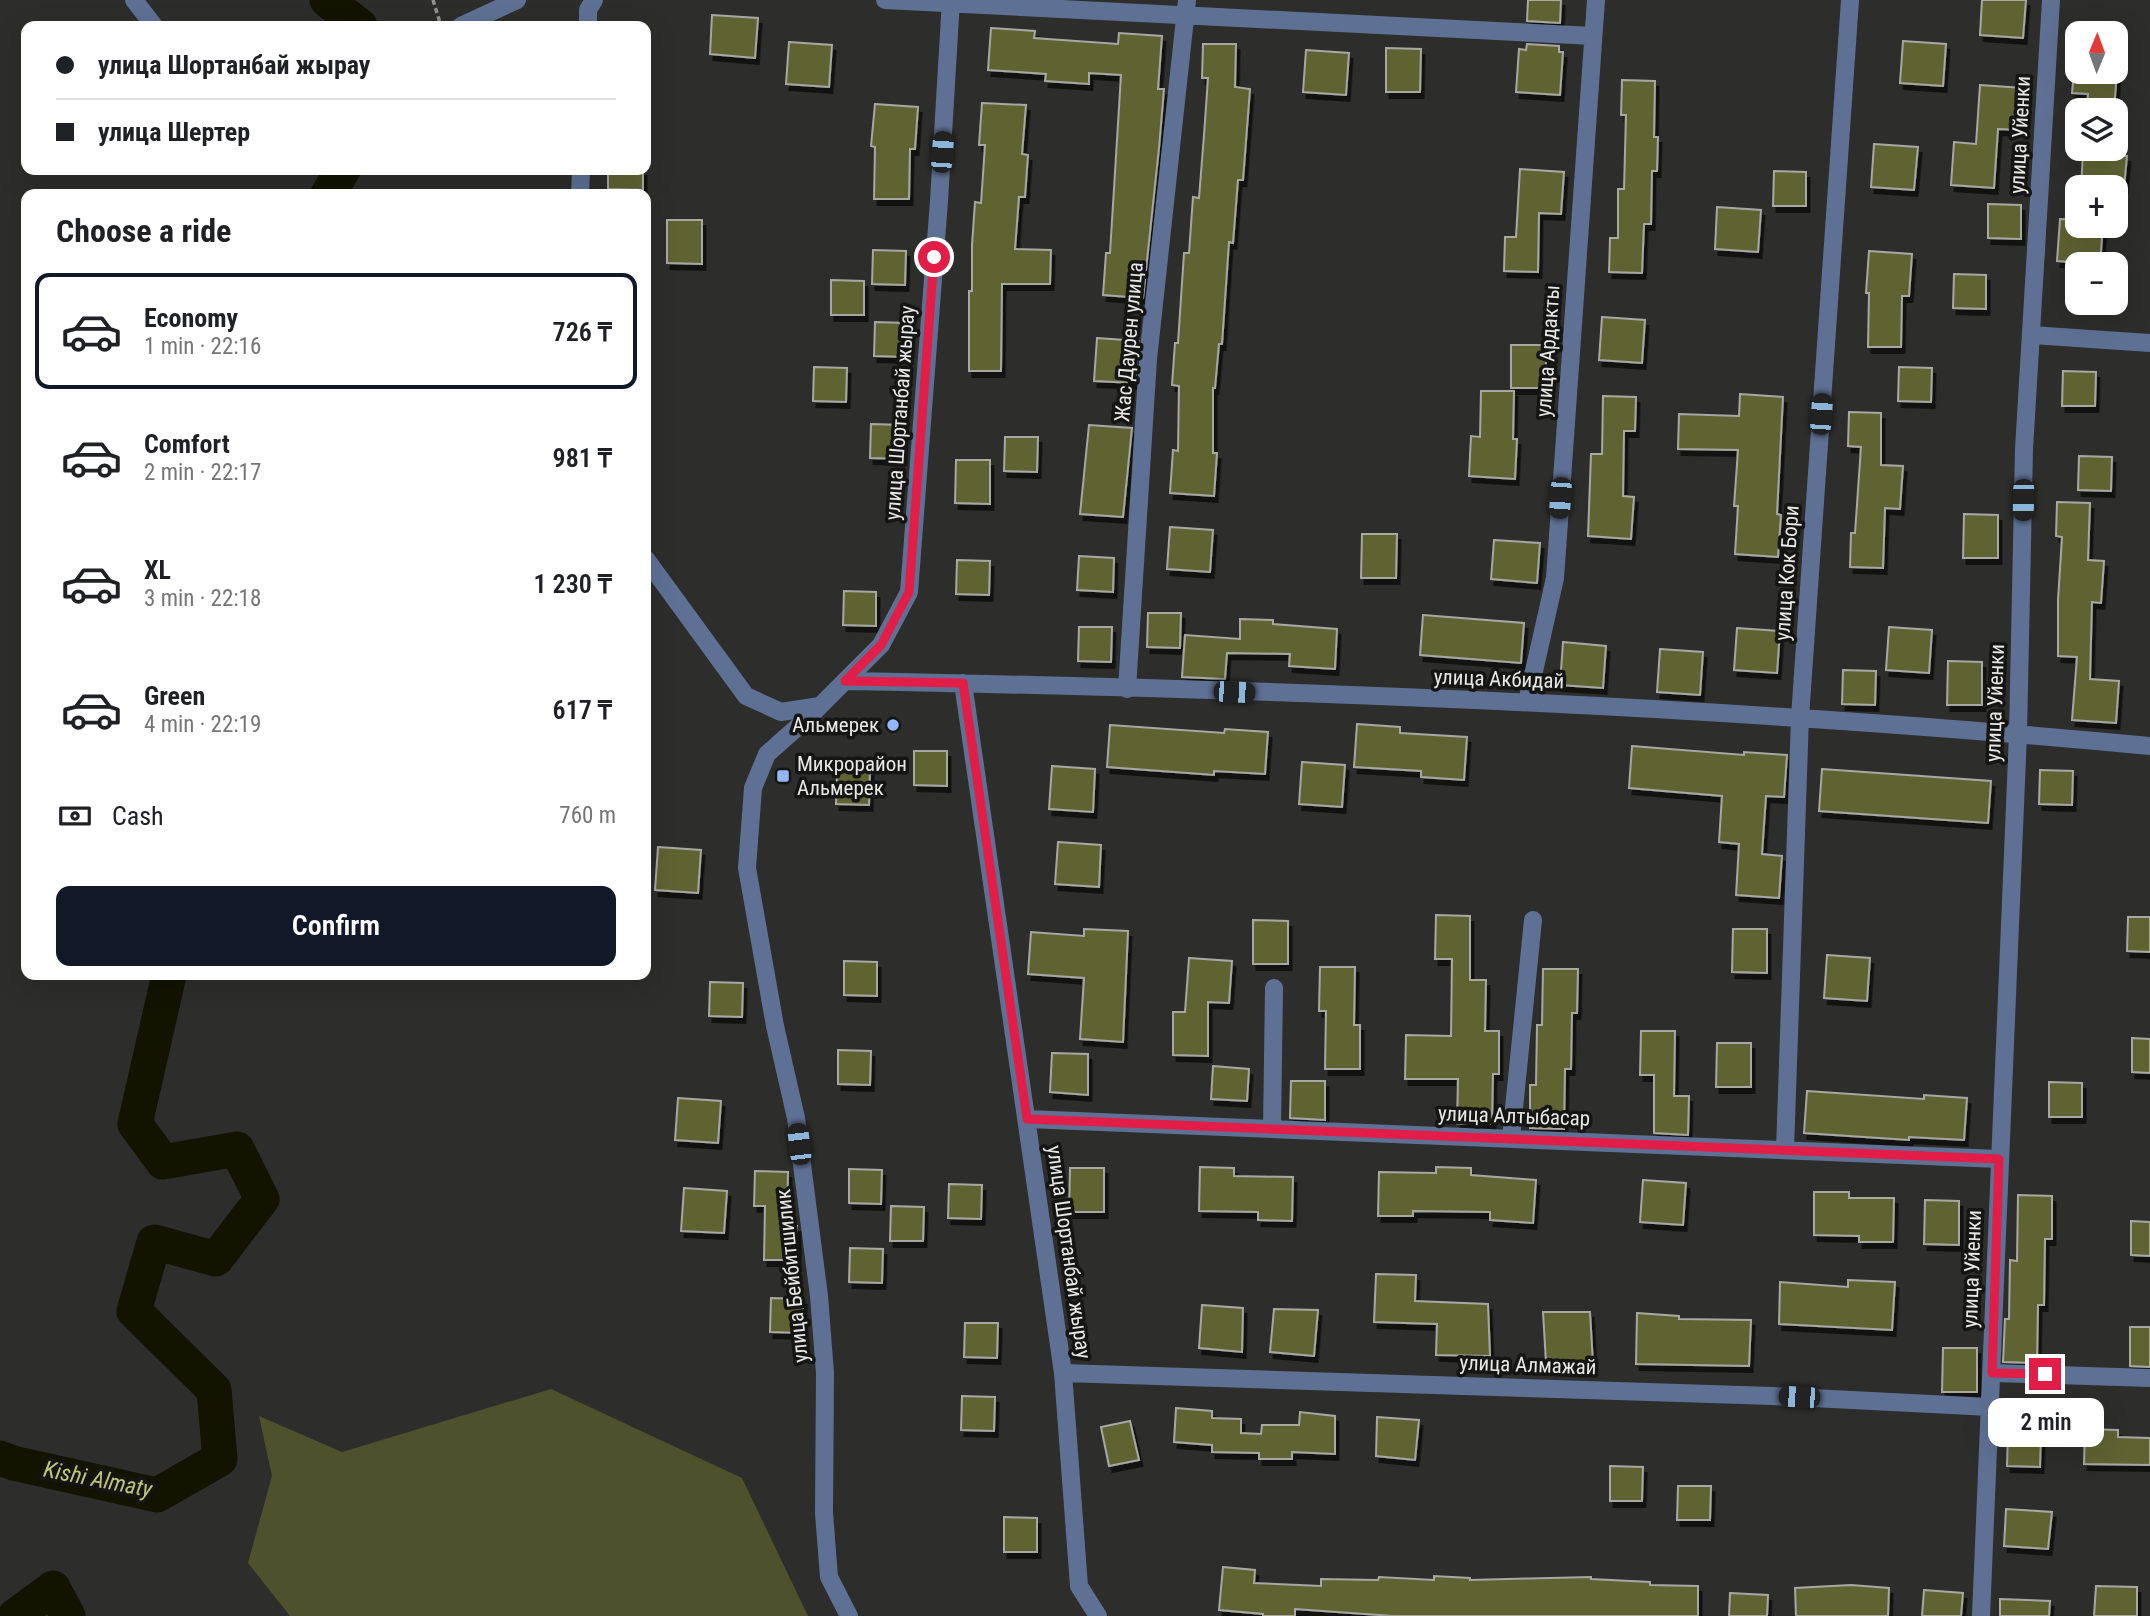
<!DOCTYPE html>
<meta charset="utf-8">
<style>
body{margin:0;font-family:"Roboto Condensed",sans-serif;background:#f6f6f6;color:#202124;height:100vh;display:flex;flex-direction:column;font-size:26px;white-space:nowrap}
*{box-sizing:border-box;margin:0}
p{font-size:23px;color:#757577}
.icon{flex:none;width:38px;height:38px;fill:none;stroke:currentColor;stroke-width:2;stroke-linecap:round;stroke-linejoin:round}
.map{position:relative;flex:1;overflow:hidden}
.details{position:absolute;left:21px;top:189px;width:630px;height:791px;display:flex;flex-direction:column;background:#fff;border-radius:14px;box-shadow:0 7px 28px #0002}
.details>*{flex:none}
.guide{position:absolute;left:21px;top:21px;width:630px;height:154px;border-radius:14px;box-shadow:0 7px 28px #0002;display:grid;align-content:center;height:154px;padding:0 35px;background:#fff}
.needle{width:46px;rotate:1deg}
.controls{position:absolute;left:2065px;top:21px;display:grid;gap:14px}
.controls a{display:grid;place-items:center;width:63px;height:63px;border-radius:14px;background:#fff;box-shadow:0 7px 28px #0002;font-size:35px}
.end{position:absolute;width:32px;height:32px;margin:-16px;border:9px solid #e11d48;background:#fff;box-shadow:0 0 0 4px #fff}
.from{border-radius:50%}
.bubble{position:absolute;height:49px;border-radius:14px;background:#fff;box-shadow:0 7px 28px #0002;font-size:23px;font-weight:600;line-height:49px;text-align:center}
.car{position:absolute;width:21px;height:42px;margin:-21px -10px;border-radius:9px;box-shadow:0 0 5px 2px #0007;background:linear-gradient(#222 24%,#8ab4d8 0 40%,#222 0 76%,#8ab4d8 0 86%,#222 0)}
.guide b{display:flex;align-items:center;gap:24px;height:66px;font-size:26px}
.guide b+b{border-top:2px solid #e0e0e0}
.guide i{width:18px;height:18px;background:#202124}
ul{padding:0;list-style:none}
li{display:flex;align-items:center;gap:21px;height:116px;margin:0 14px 10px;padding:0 21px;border:4px solid transparent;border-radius:14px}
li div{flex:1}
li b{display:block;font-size:26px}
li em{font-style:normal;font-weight:600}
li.current{border-color:#111827}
li>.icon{width:63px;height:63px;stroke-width:1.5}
h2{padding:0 35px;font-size:32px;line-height:84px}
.pay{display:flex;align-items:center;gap:18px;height:77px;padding:0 35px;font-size:26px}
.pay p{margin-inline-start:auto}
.primary-button{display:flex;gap:14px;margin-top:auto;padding:14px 35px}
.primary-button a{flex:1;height:80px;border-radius:14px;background:#111827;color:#fff;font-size:28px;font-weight:600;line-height:80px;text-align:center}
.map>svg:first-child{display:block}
.green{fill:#4e522c}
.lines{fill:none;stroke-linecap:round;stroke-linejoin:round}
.river{stroke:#121400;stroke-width:35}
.building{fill:#5f6431;stroke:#a7a7a4;stroke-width:2;filter:url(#shadow)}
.path{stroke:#929290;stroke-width:3.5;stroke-dasharray:5 3.5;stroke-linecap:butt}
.minor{stroke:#5e7194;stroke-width:18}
.route{stroke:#e11d48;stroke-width:9}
.poi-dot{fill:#93b7fd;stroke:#151514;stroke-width:2.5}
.labels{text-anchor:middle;stroke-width:7;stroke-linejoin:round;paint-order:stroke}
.street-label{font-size:21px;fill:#e8e8e6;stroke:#151514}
.poi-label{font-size:21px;fill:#e8e8e6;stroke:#151514;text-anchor:end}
.water-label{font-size:23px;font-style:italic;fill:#bfc777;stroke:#151514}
</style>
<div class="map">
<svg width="2150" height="1616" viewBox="0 0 2150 1616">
<defs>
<filter id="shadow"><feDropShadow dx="3.5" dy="6" stdDeviation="0" flood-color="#0009"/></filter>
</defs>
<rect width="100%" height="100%" fill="#2d2d2b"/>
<path class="green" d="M551,1389L742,1478L808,1616H290L248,1563L272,1476L259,1416L342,1452Z"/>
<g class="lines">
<path class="river" d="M327,0L360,26
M328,194L343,170
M0,1458L13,1463L157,1495L220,1459L214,1390L134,1311L154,1242L216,1259L262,1199L237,1149L163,1162L135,1124L169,975
M15,1616L53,1588L68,1616"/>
</g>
<path class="building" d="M1528,0H1561L1560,23L1527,21Z
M1982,0H2026L2023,38L1980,35Z
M712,15L758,18L755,58L710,54Z
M991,28L1035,31L1034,38L1118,44L1119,33L1162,36L1158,89H1164L1159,148L1143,298L1103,295L1106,253H1110L1121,75L1089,73V84L1045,81L1046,74L988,70Z
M1903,41L1946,44L1943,86L1900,83Z
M789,42L832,45L829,87L786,84Z
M1203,44H1236L1235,87L1250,89L1243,180H1238L1233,243L1229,242L1222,344H1219L1215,388H1213V453H1217L1214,496L1170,493L1173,450L1178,451L1179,386L1172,385L1175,343H1178L1184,253H1189L1193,197L1199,198L1204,135L1208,78H1202Z
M1527,44L1559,46V52H1563L1560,95L1516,92L1519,49L1526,50Z
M1386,48L1421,49L1420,92H1386Z
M1306,50L1349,53L1346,95L1303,92Z
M2074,72H2117L2114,110H2087L2088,94L2072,93Z
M1622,80L1655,81L1654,137H1658L1657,171H1652L1651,224H1644L1642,273L1609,272L1610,238H1618V189H1624L1626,115H1621Z
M1980,85L2023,88L2020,130L1998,129L1994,188L1951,185L1954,142L1976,144Z
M982,103L1026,105L1022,154L1028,155L1025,197H1019L1015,249L1051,250L1050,284H1002L1001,371H969V291H972V245L975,202L981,203L985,145H979Z
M875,104L918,107L915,149H910L909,199H874L875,147L871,146Z
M1874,144L1918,147L1914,190L1871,187Z
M2083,153L2127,156L2124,187H2081Z
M1520,169L1564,172L1561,214L1539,213L1538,272L1504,271L1505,237H1516Z
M608,170H643V190L608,189Z
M1774,171L1806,172V206H1773Z
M1988,204L2021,205V239L1988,238Z
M1717,207L1761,210L1758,252L1715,249Z
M2060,219L2077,220V226H2103L2100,264L2057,261Z
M667,220H702V264L667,263Z
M873,250L906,251L905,285L872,284Z
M1869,251L1912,254L1909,296H1902L1901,347H1868L1869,293H1866Z
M1954,274L1986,275V309L1953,308Z
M831,280L864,281V315H831Z
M1602,317L1645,320L1642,363L1599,360Z
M875,322L908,323L907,357L874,356Z
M1097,338L1139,341L1135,383L1094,381Z
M1511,345H1546V388H1511Z
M814,367L847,368L846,402L813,401Z
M1899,367L1932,368L1931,402L1898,401Z
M2063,371L2096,372L2095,406H2062Z
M1481,391H1514L1513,439H1517L1515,479L1469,476L1471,436L1480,437Z
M1740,394L1783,397L1777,514L1781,515L1778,557L1735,554L1738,506H1734L1738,450L1678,449L1679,414L1739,416Z
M1603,396L1636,397L1635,431H1624L1623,496L1634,497L1631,539L1588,536L1591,454H1602Z
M1849,412L1881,413V465L1903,466L1900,509L1885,508L1883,568L1850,567L1851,533H1855L1861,447L1848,446Z
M871,424L904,425L903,459L870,458Z
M1089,425L1132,428L1123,517L1080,514Z
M1005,437H1038L1037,472L1004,471Z
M2079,456L2112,457L2111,491L2078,490Z
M956,460H990V504L955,503Z
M2057,502L2090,503L2088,560L2104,561L2101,603L2092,602L2090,679L2119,681L2116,723L2072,720L2077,657L2058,656V600L2062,537L2056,536Z
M1964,514L1998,515V558H1963Z
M1170,527L1213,530L1210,572L1167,569Z
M1362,534H1397L1396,578H1361Z
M1494,540L1540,543L1537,583L1491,579Z
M1079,556L1114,558L1113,592L1077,590Z
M957,560L990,561L989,595L956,594Z
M844,591L876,592V626L843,625Z
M1148,613H1181L1180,648L1147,647Z
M1423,615L1524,623L1521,663L1420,655Z
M1240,619L1273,620V624L1337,629L1335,669L1289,666L1290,654L1227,653L1225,679L1182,677L1185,635L1240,639Z
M1079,627H1112L1111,662L1078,661Z
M1889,627L1932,630L1929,673L1886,670Z
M1737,628L1780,631L1777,673L1734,670Z
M1563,642L1606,646L1603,688L1560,685Z
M1660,649L1703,652L1700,695L1657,692Z
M1948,661L1982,662V705H1947Z
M1843,670L1876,671L1875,705L1842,704Z
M1357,724L1400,727V733L1467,737L1464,780L1421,777V771L1354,767Z
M1110,725L1224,733L1225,729L1268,732L1265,774L1214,771V775L1107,767Z
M1632,746L1744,755V752L1787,755L1784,797L1766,796L1762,854L1782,856L1779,898L1736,895L1739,844L1719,842L1722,796L1629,788Z
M914,751H947V786L914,785Z
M1302,762L1345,765L1342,807L1299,804Z
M1052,766L1095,769L1093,812L1049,809Z
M1822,769L1991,781L1988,823L1819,811Z
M837,770H870L869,805L836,804Z
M2040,770L2073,771L2072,805L2039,804Z
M1058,842L1101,845L1099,887L1055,884Z
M658,847L701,850L698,893L655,890Z
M1436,915L1470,916V980H1486L1485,1031H1499V1074H1493L1492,1124H1457L1458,1079H1405L1406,1035L1451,1036L1452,959H1435Z
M2128,917H2150V952L2127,951Z
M1253,920L1288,921V964H1253Z
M1084,929L1128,931L1123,1042L1080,1039L1084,978L1028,974L1031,932L1084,936Z
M1733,929H1767V973L1732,972Z
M1827,955L1870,958L1867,1001L1824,998Z
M1189,958L1232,961L1229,1003L1208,1002V1056L1173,1055V1012H1185Z
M844,961L877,962V996L844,995Z
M1320,967H1355L1354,1025H1360V1069H1325L1326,1011H1319Z
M1543,969H1578L1577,1013H1572L1571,1069H1565L1564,1129L1530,1128V1085H1536L1537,1025H1542Z
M710,982L743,983L742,1017L709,1016Z
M1641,1031H1675L1674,1096H1689L1688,1135L1654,1133V1075H1640Z
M2132,1038L2150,1039V1073L2132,1072Z
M1717,1043H1751V1087H1716Z
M838,1050L871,1051L870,1085L838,1084Z
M1052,1053L1088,1054V1095L1050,1092Z
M1213,1066L1249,1069L1247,1101L1211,1099Z
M1291,1081H1325V1120L1290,1118Z
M2049,1082L2082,1083V1117H2049Z
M1807,1091L1924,1099V1095L1967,1098L1964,1140L1909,1137V1140L1804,1133Z
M678,1098L721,1101L718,1143L675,1140Z
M1200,1167L1234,1168V1176L1293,1177L1292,1221L1258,1220V1212L1199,1211Z
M1436,1167L1471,1168V1175L1536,1180L1533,1223L1490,1220V1212L1413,1211V1216H1378L1379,1172L1436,1173Z
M1070,1168H1104V1212H1069Z
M849,1169L882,1170L881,1204L849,1203Z
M755,1171L788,1172L787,1226H797V1260H764L765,1206H754Z
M1643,1180L1686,1183L1683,1225L1640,1222Z
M949,1184L982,1185L981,1219L948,1218Z
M684,1188L727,1191L724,1233L681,1231Z
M1814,1192H1849V1198H1894L1893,1242H1859V1236L1814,1235Z
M2018,1195L2052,1196V1239H2045L2044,1305H2038L2037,1363L2003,1362L2005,1319H2009L2010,1260L2017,1261Z
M1925,1200L1959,1201V1245L1924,1244Z
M891,1206L924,1207L923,1241H890Z
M2131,1221L2150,1222V1256L2131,1255Z
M850,1248L883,1249L882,1283L849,1282Z
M1376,1274L1416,1275L1415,1301L1488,1304L1490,1356L1436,1355L1437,1324L1374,1322Z
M1848,1280L1895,1282L1892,1330L1779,1324L1780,1282L1848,1287Z
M771,1298L803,1299V1333L770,1332Z
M1202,1305L1243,1308L1242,1352L1199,1348Z
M1274,1309L1318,1310L1314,1356L1270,1352Z
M1543,1312H1590L1593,1364L1546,1363Z
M1637,1313L1679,1316V1319L1751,1320L1749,1366L1636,1364Z
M965,1323H998L997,1358L964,1357Z
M2130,1327H2150V1367L2130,1366Z
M1943,1348H1977V1392H1942Z
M962,1396L995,1397L994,1431L961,1430Z
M1176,1408L1212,1411V1418L1241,1419V1433L1261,1434L1262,1425H1299L1300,1412L1335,1416V1454L1292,1452V1459H1259V1453L1212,1452V1445L1174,1442Z
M1377,1417L1419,1420L1415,1460L1376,1456Z
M1130,1421L1139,1460L1109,1466L1101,1427Z
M2085,1429L2118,1430V1437L2150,1438V1465L2084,1464Z
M2008,1432L2041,1433L2040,1467L2007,1466Z
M1610,1466L1643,1467L1642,1501H1610Z
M1678,1486H1711L1710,1520H1677Z
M2006,1509L2052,1512L2048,1549L2004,1546Z
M1004,1517L1037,1518V1552H1004Z
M1223,1567L1255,1570L1254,1583L1321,1586V1579L1378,1580L1379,1577L1434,1580V1576L1470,1578V1580L1591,1577V1579L1650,1582V1585L1698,1586V1616H1393L1295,1609V1616H1263V1614L1219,1610Z
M1851,1585L1889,1588L1888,1616H1796L1795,1588Z
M2096,1586L2137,1587V1616H2094Z
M1924,1590L1963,1593L1961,1616H1922Z
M1730,1593L1768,1595L1767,1616H1729Z
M2000,1599L2050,1601L2049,1616H2000Z"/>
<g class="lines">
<path class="path" d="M433,0L441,26"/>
<path class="minor" d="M134,0L154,26
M885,0L1593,36
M461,26L517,0
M588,26V10L594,0
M580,194L581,170
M2031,335L2150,343
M646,559L746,696L781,712L820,706
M845,681C1280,689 1716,705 2150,746
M963,683L1063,1373L1079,1586L1098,1616
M1127,689L1148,359L1187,0
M1527,702L1555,578L1596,0
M1027,1119L1999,1159
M1272,1129L1274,988
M1511,1138L1533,920
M1785,1150L1800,717L1850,0
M1063,1373L1772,1396L1990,1407
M1992,1373L2150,1378
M849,1616L829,1577L824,1513L825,1373L819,1296L796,1118L775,1026L747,868L753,788L767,754L811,715L881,645L909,592L939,201L951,0
M1981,1616L2018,734L2024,449L2051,0"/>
</g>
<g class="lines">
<path class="route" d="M934,257L909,592L881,645L845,681L963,683L1027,1119L1999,1159L1992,1373L2045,1374"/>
</g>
<g class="poi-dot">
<circle cx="893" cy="725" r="7"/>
<rect x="776" y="769" width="14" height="14" rx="3.5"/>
</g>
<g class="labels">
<g class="street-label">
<text transform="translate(2020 135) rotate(-87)" y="7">улица Уйенки</text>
<text transform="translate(1129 342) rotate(-85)" y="7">Жас Даурен улица</text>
<text transform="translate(1548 351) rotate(-86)" y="7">улица Ардакты</text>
<text transform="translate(900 413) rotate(-86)" y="7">улица Шортанбай жырау</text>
<text transform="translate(1787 573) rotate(-86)" y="7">улица Кок Бори</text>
<text transform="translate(1499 679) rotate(2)" y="7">улица Акбидай</text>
<text transform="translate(1995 703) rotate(-88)" y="7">улица Уйенки</text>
<text transform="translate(1514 1116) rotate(2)" y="7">улица Алтыбасар</text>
<text transform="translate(1069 1252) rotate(82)" y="7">улица Шортанбай жырау</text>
<text transform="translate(1972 1269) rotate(-88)" y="7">улица Уйенки</text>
<text transform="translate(792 1276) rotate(-96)" y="7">улица Бейбитшилик</text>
<text transform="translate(1528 1365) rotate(2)" y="7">улица Алмажай</text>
</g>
<g class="poi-label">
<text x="879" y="732">Альмерек</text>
<text x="797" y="771" text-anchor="start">Микрорайон<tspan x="797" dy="24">Альмерек</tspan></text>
</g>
<g class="water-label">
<text transform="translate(98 1479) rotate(11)" y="8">Kіshі Almaty</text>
</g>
</g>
</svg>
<div class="controls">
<a><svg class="needle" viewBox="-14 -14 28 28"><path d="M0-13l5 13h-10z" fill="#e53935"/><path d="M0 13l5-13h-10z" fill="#757577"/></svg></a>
<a><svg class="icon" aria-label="layers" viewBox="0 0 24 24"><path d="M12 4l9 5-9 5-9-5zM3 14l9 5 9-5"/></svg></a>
<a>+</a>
<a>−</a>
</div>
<i class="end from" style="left:934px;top:257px"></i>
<i class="end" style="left:2045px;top:1374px"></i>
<div class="bubble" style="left:1988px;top:1398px;width:116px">2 min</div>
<i class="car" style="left:942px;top:152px;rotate:4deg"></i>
<i class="car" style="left:1821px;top:414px;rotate:4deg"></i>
<i class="car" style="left:1560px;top:498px;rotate:184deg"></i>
<i class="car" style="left:2023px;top:500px;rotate:181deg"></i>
<i class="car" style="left:1234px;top:692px;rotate:92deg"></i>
<i class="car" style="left:799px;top:1144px;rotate:353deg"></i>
<i class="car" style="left:1799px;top:1397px;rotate:273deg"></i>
<div class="guide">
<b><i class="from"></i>улица Шортанбай жырау</b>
<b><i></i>улица Шертер</b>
</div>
<section class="details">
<h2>Choose a ride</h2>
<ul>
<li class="current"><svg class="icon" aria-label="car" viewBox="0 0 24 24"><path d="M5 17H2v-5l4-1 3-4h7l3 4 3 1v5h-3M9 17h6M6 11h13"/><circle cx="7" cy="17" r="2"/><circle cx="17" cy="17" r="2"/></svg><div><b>Economy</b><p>1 min · 22:16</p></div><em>726 ₸</em></li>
<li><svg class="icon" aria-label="car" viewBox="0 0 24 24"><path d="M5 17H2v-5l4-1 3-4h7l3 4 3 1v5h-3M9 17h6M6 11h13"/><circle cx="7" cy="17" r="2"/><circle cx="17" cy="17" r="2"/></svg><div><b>Comfort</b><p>2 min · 22:17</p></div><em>981 ₸</em></li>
<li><svg class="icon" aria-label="car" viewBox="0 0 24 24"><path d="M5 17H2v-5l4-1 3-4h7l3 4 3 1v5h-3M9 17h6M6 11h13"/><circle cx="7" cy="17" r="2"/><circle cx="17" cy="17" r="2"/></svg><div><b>XL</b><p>3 min · 22:18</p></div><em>1 230 ₸</em></li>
<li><svg class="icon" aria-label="car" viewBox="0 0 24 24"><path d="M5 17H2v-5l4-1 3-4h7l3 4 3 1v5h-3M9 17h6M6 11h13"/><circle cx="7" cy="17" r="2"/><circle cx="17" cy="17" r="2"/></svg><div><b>Green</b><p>4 min · 22:19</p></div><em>617 ₸</em></li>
</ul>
<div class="pay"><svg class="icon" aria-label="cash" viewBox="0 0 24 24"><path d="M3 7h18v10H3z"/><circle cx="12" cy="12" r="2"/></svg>Cash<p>760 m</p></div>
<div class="primary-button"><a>Confirm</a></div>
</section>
</div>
